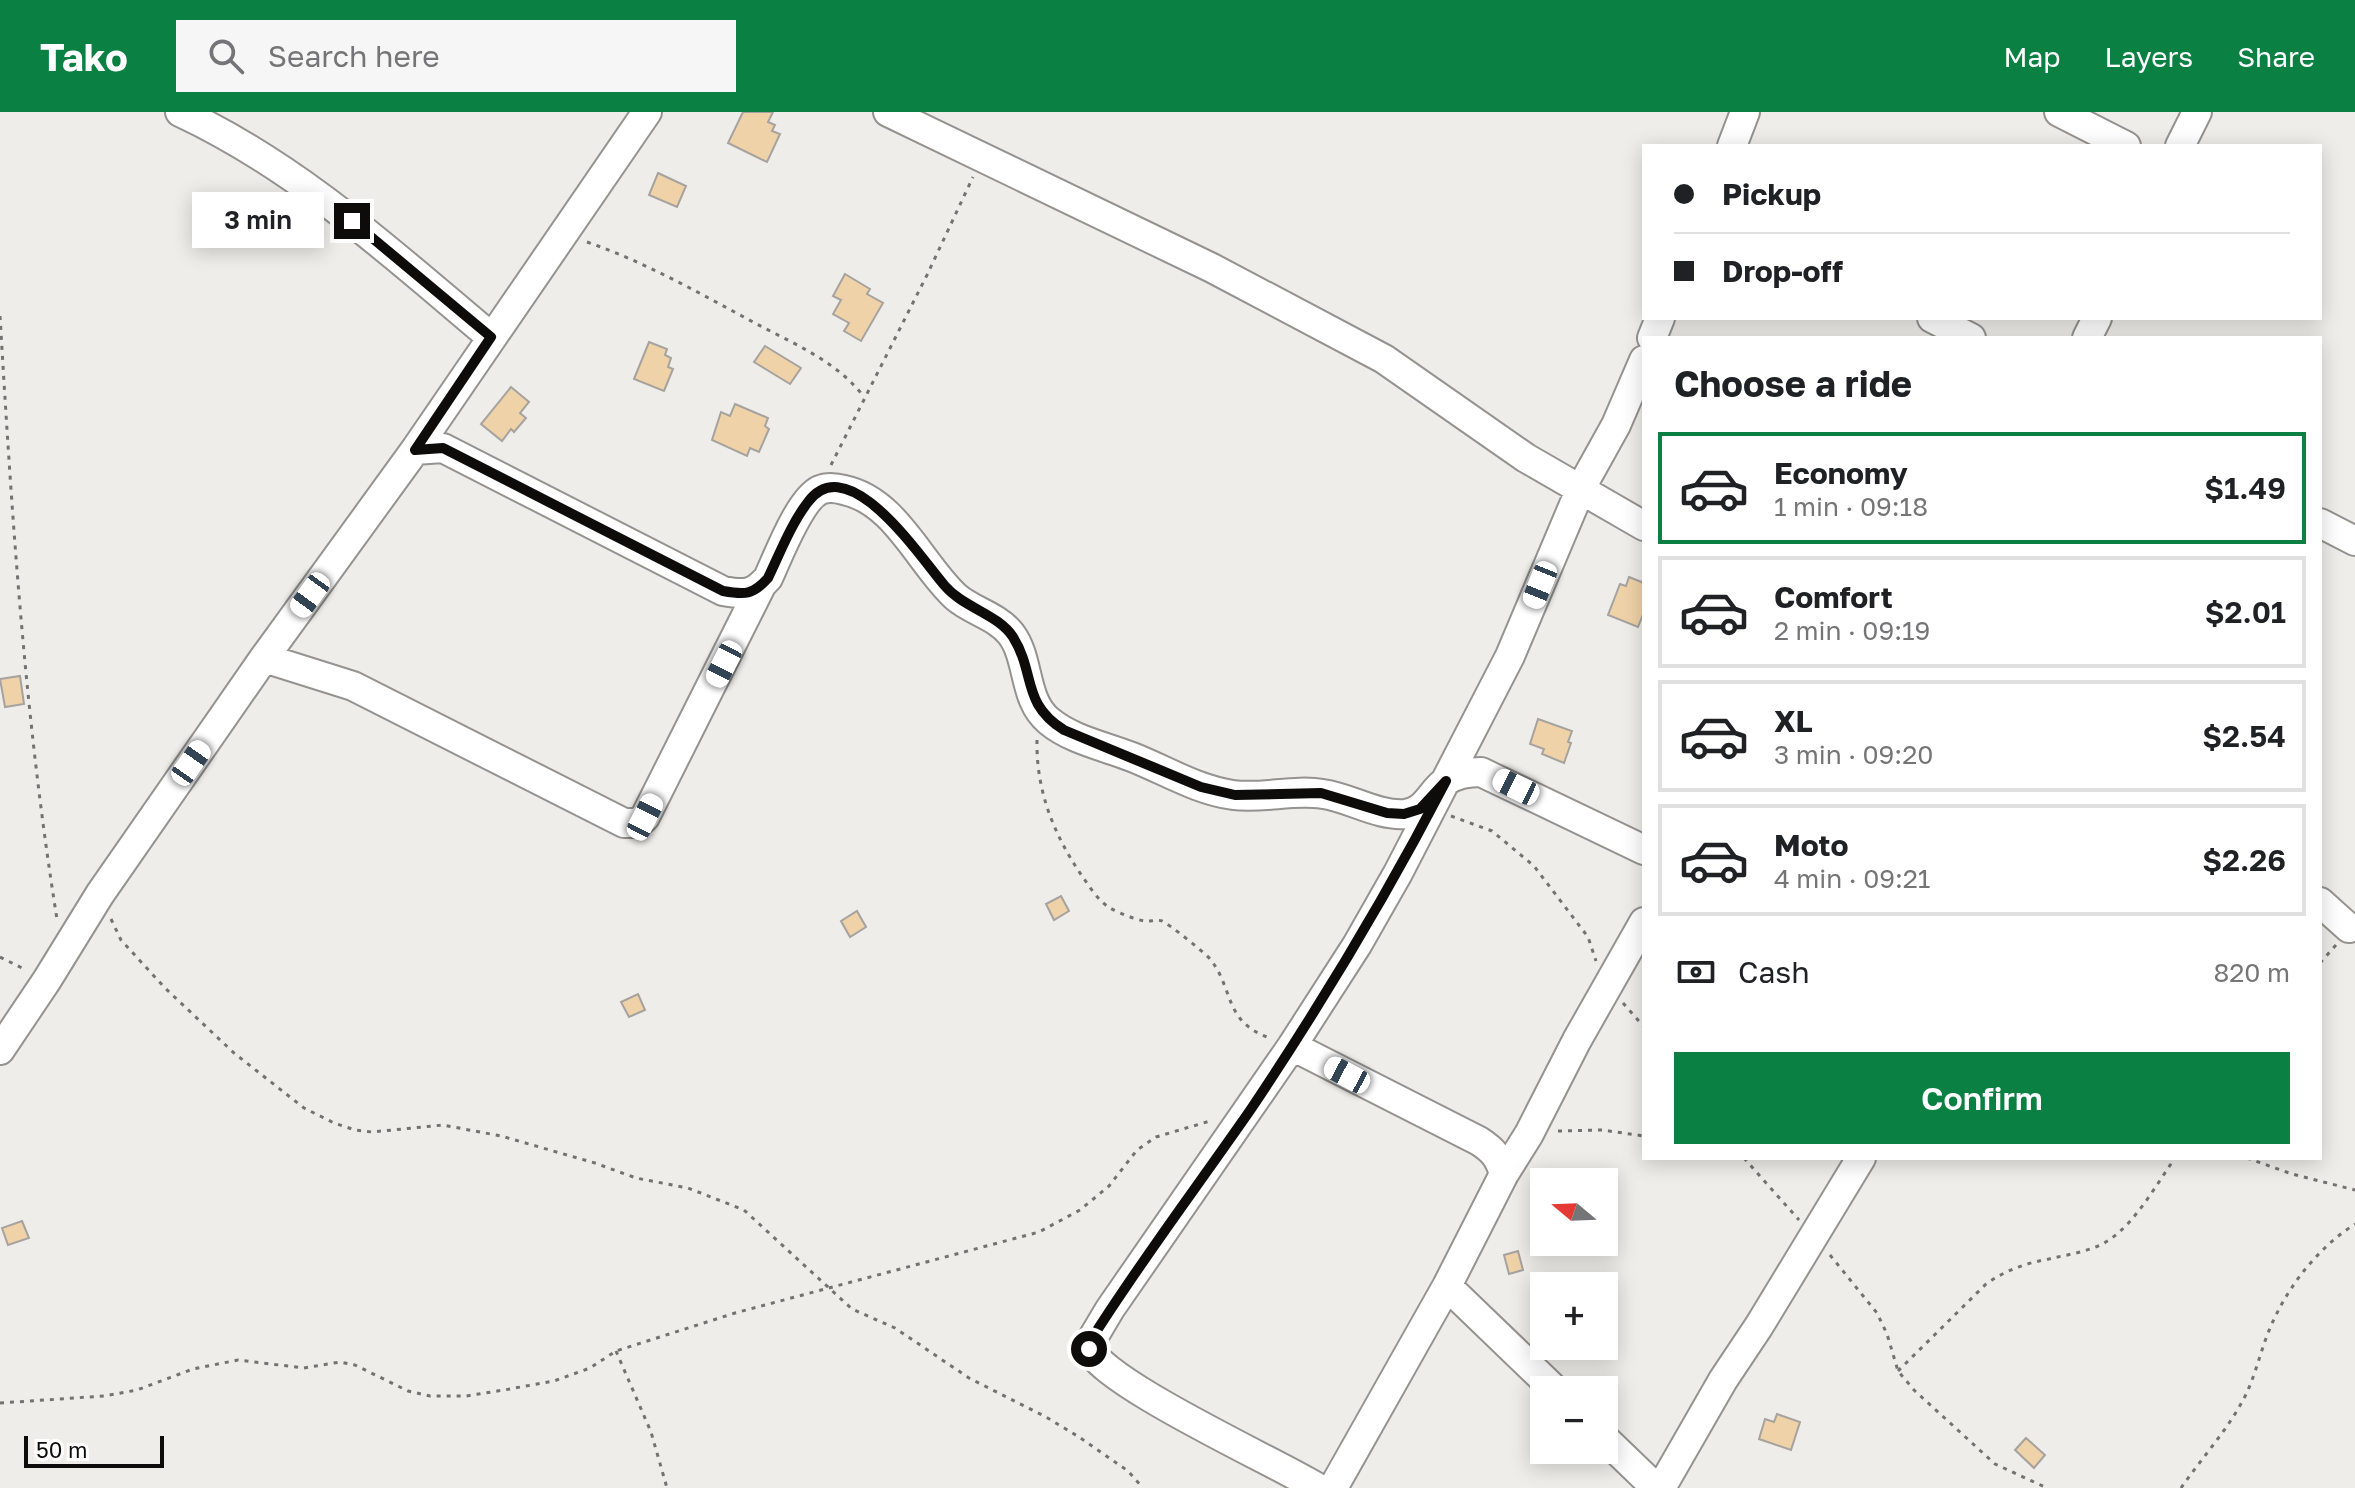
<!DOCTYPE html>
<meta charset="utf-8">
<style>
body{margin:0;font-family:"Golos Text",sans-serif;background:#f6f6f6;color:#202124;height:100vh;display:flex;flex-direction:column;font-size:30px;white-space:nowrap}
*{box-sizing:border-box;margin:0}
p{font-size:26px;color:#757577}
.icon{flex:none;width:44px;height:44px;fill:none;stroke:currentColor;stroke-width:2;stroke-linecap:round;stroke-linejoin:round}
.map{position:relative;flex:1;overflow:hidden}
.sheet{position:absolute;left:1642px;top:224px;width:680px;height:824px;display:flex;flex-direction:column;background:#fff;border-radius:0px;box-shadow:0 4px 20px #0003}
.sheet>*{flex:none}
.top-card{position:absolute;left:1642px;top:32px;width:680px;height:176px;border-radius:0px;box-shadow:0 4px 20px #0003;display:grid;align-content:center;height:176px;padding:0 32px;background:#fff}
.needle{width:52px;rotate:289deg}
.tools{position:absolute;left:1530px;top:1056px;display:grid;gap:16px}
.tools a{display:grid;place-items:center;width:88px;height:88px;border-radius:0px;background:#fff;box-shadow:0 4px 20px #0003;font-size:40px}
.scale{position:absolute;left:24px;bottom:20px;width:140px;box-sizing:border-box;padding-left:8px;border:4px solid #0d0c0b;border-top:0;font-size:22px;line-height:28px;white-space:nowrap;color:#0d0c0b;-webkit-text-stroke:6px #fff;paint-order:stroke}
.end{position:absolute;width:36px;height:36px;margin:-18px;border:10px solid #0d0c0b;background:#fff;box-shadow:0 0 0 4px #fff}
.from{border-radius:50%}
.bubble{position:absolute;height:56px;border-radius:0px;background:#fff;box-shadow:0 4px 20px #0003;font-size:26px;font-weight:600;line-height:56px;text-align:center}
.car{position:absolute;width:24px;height:48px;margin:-24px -12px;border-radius:10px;box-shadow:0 0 6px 2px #0007;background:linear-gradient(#fff 24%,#345 0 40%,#fff 0 76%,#345 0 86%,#fff 0)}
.top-card b{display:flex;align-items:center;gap:28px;height:76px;font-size:30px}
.top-card b+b{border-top:2px solid #e0e0e0}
.top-card i{width:20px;height:20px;background:#202124}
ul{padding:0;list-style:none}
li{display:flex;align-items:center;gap:24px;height:112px;margin:0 16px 12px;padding:0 16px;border:4px solid #e0e0e0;border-radius:0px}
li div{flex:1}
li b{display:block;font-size:30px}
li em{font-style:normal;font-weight:600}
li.active{border-color:#0b8043}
li>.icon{width:72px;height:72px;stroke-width:1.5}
h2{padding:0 32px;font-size:36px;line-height:96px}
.pay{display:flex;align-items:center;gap:20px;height:88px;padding:0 32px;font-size:30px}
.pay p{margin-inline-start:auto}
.cta{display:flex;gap:16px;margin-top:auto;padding:16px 32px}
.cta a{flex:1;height:92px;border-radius:0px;background:#0b8043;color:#fff;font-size:32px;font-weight:600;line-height:92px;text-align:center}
header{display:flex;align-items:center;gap:48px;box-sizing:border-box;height:112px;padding:0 40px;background:#0b8043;color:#fff}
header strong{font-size:38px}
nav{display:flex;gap:44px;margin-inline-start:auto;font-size:28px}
.search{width:560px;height:72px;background:#f6f6f6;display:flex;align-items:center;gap:20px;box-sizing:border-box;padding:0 28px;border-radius:0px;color:#757577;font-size:30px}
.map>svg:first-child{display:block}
.building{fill:#f0d2a8;stroke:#a5a29f;stroke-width:2}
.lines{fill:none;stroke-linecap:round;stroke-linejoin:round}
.minor-casing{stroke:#959390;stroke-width:32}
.path{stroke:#747270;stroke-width:3;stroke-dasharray:4 6;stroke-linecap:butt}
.minor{stroke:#fff;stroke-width:28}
.route{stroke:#0d0c0b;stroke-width:10}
</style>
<header>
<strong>Tako</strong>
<div class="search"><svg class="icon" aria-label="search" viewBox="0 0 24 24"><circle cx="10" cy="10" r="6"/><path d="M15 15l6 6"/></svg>Search here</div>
<nav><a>Map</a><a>Layers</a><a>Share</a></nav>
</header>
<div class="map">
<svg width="2355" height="1376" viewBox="0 0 2355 1376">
<rect width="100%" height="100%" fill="#efede9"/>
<path class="building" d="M743,0H773L768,10L775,13L772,19L780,22L767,50L728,31Z
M658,61L686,74L677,95L649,83Z
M845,162L870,177L867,182L883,191L861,229L844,219L849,211L833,202L841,188L833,184Z
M649,230L667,237L665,243L671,246L668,255L673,257L664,279L634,267Z
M765,234L801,256L790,272L754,250Z
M511,275L529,290L520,301L526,306L514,320L511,317L502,329L481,312Z
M735,292L768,306L765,314L769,317L759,340L750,336L747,344L712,328L721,300L730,304Z
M1629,465L1644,471V500L1638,515L1608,503L1620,472L1626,474Z
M20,564L24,592L5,595L0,567Z
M1538,607L1572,619L1568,630L1571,631L1564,651L1542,642L1544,637L1530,632Z
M1061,784L1069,799L1054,808L1046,792Z
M857,799L866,815L850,825L841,809Z
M638,882L645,898L629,905L621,890Z
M22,1109L29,1126L8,1133L2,1116Z
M1518,1139L1523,1158L1509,1162L1504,1143Z
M1777,1302L1800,1310L1791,1338L1759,1327L1765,1307L1774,1310Z
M2026,1326L2045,1343L2034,1356L2015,1338Z"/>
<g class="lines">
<defs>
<path id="minor" d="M180,0C298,55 392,142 491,225
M888,0L1212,156L1384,247L1526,346L1644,414
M2059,0L2126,34
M1732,34L1745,0
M2180,34L2197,0
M1932,206L1971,226
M1652,226L1660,206
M2087,226L2097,206
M415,338L443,336L723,479C745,483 753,483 768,466C778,445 799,388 820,378C827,375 837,376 844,378C896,389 920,452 956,485C972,499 997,504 1011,522C1030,547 1023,588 1049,609C1072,628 1104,634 1132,645C1165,658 1197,678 1233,683C1263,687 1294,677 1323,682C1351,686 1377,704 1405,702C1426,700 1431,679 1446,669C1456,662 1469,660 1481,660L1644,738
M2320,411L2355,429
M264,546L353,574L624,711H638L645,705L761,474
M2320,790L2349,816
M1292,934L1479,1029C1493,1038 1499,1045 1504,1062
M0,938L47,868L100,782L264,546L415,338L647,0
M1447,1174L1555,1278
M1604,1326L1656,1376
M1318,1376C1278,1351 1099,1270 1088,1234L1110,1197L1292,934L1357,833L1398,761L1510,544L1581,376L1616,313L1644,248
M1333,1376L1447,1174L1504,1062L1529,1022L1577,928L1644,810
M1661,1376L1723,1268L1759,1214L1861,1046"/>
</defs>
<use href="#minor" class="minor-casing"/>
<path class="path" d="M587,130C645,150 699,181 753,210C792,231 837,249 864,285
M0,204C12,405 25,608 57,807
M831,353L927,163L973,65
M1037,628C1036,679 1054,723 1082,764C1090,775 1098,789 1110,796C1119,801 1134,807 1144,809C1150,810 1156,807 1162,809C1169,812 1204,840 1210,847C1234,876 1223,910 1270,926
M1451,704L1492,719L1534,754L1588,825L1596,849
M111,807L121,828L165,876L234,941L304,996L334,1011L355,1018L372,1020L443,1013L501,1024L595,1051L636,1066L688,1076L744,1098L852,1197L895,1216L969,1266L1046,1305L1079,1325L1128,1359L1143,1376
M0,845L26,858
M2320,851L2336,833
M1623,891L1644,915
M1558,1019L1602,1018L1644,1024
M1744,1046L1799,1108
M2247,1046L2292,1062L2355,1078
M1830,1143L1877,1201L1887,1222L1898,1259L1914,1278L1995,1352L2047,1376
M616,1239L651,1320L667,1376
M1898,1259L1986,1172C2006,1158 2026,1151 2049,1147C2069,1142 2091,1140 2109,1128C2136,1110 2156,1073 2175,1046
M0,1291L104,1284L137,1278L193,1257L238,1248L304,1256L340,1250L355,1253L408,1279L430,1284H466L504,1278L554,1269L590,1256L616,1239L735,1201L1039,1120L1080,1098L1109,1074L1137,1038L1156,1025L1210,1009
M2181,1376C2201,1347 2225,1321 2242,1290C2254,1269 2259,1244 2268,1221C2285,1178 2316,1137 2355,1112"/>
<use href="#minor" class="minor"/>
</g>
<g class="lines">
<path class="route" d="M352,109L491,225L415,338L443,336L723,479C745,483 753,483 768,466C780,441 791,412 808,390C849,335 922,448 945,474C964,496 998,502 1013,525C1036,562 1021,591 1064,618L1201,675L1235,683L1321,681L1387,701L1404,702L1420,697L1446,669C1387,783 1322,891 1251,997C1197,1075 1139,1151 1089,1231V1237"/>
</g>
</svg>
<div class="tools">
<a><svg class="needle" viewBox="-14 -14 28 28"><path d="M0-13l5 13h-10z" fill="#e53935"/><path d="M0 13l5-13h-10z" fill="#757577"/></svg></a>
<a>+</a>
<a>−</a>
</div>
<div class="scale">50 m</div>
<i class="end from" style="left:1089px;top:1237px"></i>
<i class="end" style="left:352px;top:109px"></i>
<div class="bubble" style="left:192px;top:80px;width:132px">3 min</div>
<i class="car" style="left:1540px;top:473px;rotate:202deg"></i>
<i class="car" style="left:310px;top:483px;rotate:216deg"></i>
<i class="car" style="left:724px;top:552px;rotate:207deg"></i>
<i class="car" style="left:191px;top:651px;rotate:35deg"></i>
<i class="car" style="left:1516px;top:675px;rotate:296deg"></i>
<i class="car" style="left:645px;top:705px;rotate:27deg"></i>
<i class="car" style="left:1347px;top:963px;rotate:298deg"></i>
<div class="top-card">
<b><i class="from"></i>Pickup</b>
<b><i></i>Drop-off</b>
</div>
<section class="sheet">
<h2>Choose a ride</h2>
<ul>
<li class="active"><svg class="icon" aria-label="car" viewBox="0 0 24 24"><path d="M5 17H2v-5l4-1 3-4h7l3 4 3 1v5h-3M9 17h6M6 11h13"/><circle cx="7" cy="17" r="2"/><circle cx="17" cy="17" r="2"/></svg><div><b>Economy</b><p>1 min · 09:18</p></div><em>$1.49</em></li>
<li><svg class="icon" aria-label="car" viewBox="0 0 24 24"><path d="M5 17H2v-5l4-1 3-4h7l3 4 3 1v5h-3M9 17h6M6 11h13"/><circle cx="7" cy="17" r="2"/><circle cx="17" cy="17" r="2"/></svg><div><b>Comfort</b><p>2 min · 09:19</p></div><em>$2.01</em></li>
<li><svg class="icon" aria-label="car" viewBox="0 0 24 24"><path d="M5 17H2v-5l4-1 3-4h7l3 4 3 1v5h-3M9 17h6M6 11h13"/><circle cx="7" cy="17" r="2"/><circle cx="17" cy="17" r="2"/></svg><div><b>XL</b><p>3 min · 09:20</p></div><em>$2.54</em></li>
<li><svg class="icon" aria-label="car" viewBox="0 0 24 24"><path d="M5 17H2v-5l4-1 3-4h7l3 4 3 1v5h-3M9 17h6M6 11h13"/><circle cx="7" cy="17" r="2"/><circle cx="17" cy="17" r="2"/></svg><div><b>Moto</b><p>4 min · 09:21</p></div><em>$2.26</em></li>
</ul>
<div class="pay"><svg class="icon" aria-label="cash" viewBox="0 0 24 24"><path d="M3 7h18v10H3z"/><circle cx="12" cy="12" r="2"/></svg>Cash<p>820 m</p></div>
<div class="cta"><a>Confirm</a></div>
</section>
</div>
